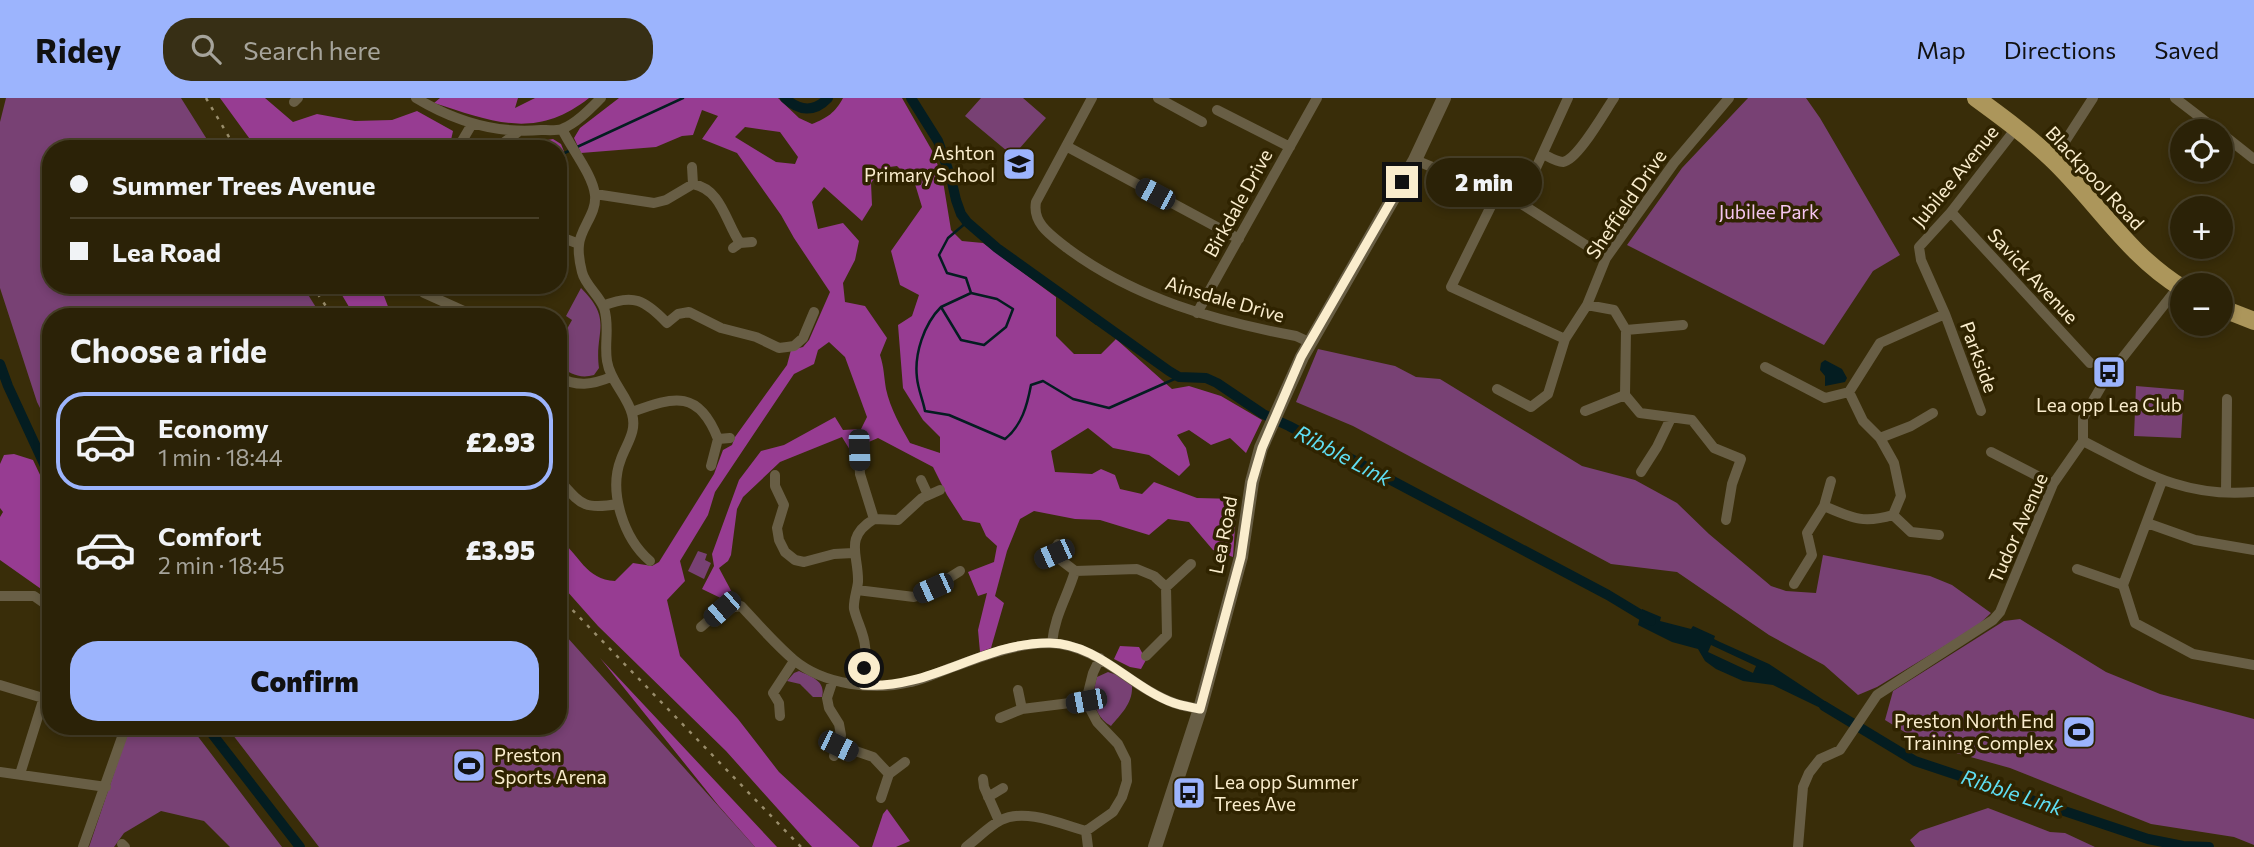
<!DOCTYPE html>
<meta charset="utf-8">
<style>
body{margin:0;font-family:Commissioner,sans-serif;background:#372f15;color:#f1f3f6;height:100vh;display:flex;flex-direction:column;font-size:26px;white-space:nowrap}
*{box-sizing:border-box;margin:0}
p{font-size:23px;color:#a6a49b}
.icon{flex:none;width:38px;height:38px;fill:none;stroke:currentColor;stroke-width:2;stroke-linecap:round;stroke-linejoin:round}
.map{position:relative;flex:1;overflow:hidden}
.panel{position:absolute;left:42px;top:210px;width:525px;height:427px;display:flex;flex-direction:column;background:#2b2207;border-radius:28px;box-shadow:0 4px 10px #0003,0 0 0 2px #473f28}
.panel>*{flex:none}
.guide{position:absolute;left:42px;top:42px;width:525px;height:154px;border-radius:28px;box-shadow:0 4px 10px #0003,0 0 0 2px #473f28;display:grid;align-content:center;height:154px;padding:0 28px;background:#2b2207}
.tools{position:absolute;left:2170px;top:21px;display:grid;gap:14px}
.tools a{display:grid;place-items:center;width:63px;height:63px;border-radius:50%;background:#2b2207;box-shadow:0 4px 10px #0003,0 0 0 2px #473f28;font-size:35px}
.end{position:absolute;width:32px;height:32px;margin:-16px;border:9px solid #faedcd;background:#111;box-shadow:0 0 0 4px #111}
.from{border-radius:50%}
.bubble{position:absolute;height:49px;border-radius:24px;background:#2b2207;box-shadow:0 4px 10px #0003,0 0 0 2px #473f28;font-size:23px;font-weight:800;line-height:49px;text-align:center}
.car{position:absolute;width:21px;height:42px;margin:-21px -10px;border-radius:9px;box-shadow:0 0 5px 2px #0007;background:linear-gradient(#222 24%,#8ab4d8 0 40%,#222 0 76%,#8ab4d8 0 86%,#222 0)}
.guide b{display:flex;align-items:center;gap:24px;height:66px;font-size:26px}
.guide b+b{border-top:2px solid #473f28}
.guide i{width:18px;height:18px;background:#f1f3f6}
ul{padding:0;list-style:none}
li{display:flex;align-items:center;gap:21px;height:98px;margin:0 14px 10px;padding:0 14px;border:4px solid transparent;border-radius:28px}
li div{flex:1}
li b{display:block;font-size:26px}
li em{font-style:normal;font-weight:800}
li.on{border-color:#9cb4fd}
li>.icon{width:63px;height:63px;stroke-width:1.5}
h2{padding:0 28px;font-size:32px;line-height:84px}
.cta{display:flex;gap:14px;margin-top:auto;padding:14px 28px}
.cta a{flex:1;height:80px;border-radius:28px;background:#9cb4fd;color:#111;font-size:28px;font-weight:800;line-height:80px;text-align:center}
header{display:flex;align-items:center;gap:42px;box-sizing:border-box;height:98px;padding:0 35px;background:#9cb4fd;color:#111}
header strong{font-size:33px}
nav{display:flex;gap:38px;margin-inline-start:auto;font-size:24px}
.search{width:490px;height:63px;background:#372f15;display:flex;align-items:center;gap:18px;box-sizing:border-box;padding:0 24px;border-radius:28px;color:#a6a49b;font-size:26px}
.map>svg:first-child{display:block}
.green{fill:#784174}
.forest{fill:#973c92;fill-rule:evenodd}
.water{fill:#041d21;fill-rule:evenodd}
.lines{fill:none;stroke-linecap:round;stroke-linejoin:round}
.stream{stroke:#041d21;stroke-width:2.5}
.canal{stroke:#041d21;stroke-width:10}
.minor{stroke:#685e45;stroke-width:10}
.tertiary{stroke:#685e45;stroke-width:14}
.trunk{stroke:#ac965b;stroke-width:18}
.rail{stroke:#998d6b;stroke-width:2.5;stroke-dasharray:3.5 7;stroke-linecap:butt}
.route{stroke:#faedcd;stroke-width:9}
.labels{text-anchor:middle;stroke-width:7;stroke-linejoin:round;paint-order:stroke}
.poi-label{font-size:19px;fill:#faedcd;stroke:#2f2300;text-anchor:end}
.street-label{font-size:19px;fill:#faedcd;stroke:#2f2300}
.park-label{font-size:19px;fill:#f5c6f0;stroke:#2f2300}
.water-label{font-size:21px;font-style:italic;fill:#5fdef2;stroke:#2f2300}
</style>
<header>
<strong>Ridey</strong>
<div class="search"><svg class="icon" aria-label="search" viewBox="0 0 24 24"><circle cx="10" cy="10" r="6"/><path d="M15 15l6 6"/></svg>Search here</div>
<nav><a>Map</a><a>Directions</a><a>Saved</a></nav>
</header>
<div class="map">
<svg width="2254" height="749" viewBox="0 0 2254 749">
<rect width="100%" height="100%" fill="#392d09"/>
<path class="green" d="M6,0H181L213,51H51V187H302L322,219H51V332L37,304L0,190V24Z
M981,0H1023L1046,20L1013,58L965,18Z
M1748,0H1806L1820,20L1900,157L1873,173L1824,247L1627,147L1682,70Z
M581,190C614,223 594,233 599,270L594,277C580,281 570,276 558,267V247L572,222L566,218Z
M1318,251L1395,268L1416,279L1440,281L1582,368L1635,382L1677,405L1709,436L1771,488L1786,493L1816,495L1823,457L1930,478L1952,487L1991,515L1976,529L1877,589L1858,597L1824,567L1769,537L1677,474L1611,466L1353,328L1296,304Z
M2136,288L2184,292L2181,340L2134,338Z
M698,453L707,456L705,462L711,465L704,481L688,473Z
M2020,521L2106,574L2160,596L2254,621V747L2234,739L2151,726L2010,670L1924,646L1885,622L1893,593L2004,523Z
M558,529L755,749H319L226,628H558Z
M799,573C812,579 826,583 822,599H813L800,586L787,583L794,575Z
M1108,574L1117,577L1132,588C1133,605 1121,616 1111,628C1093,618 1091,598 1097,579Z
M130,628H190L282,749H230L204,723L161,713L124,735L114,749H89Z
M1988,710L2050,734L2065,735L2095,749H1915L1910,742L1920,733Z"/>
<path class="forest" d="M220,0H265L293,24L317,16L355,23L392,22L417,13L453,33L449,51H257Z
M440,0H518L515,10L535,0H589C536,42 493,24 434,5Z
M619,0H778L799,20L812,26C827,20 835,15 843,0H902L934,56L943,83L951,132L962,143L983,145L1056,199V238L1074,256H1101L1116,241L1172,291L1189,288L1221,298L1262,322L1246,355L1230,340L1211,347L1189,332L1177,337L1186,350L1190,367L1179,378L1149,357L1113,350L1088,330L1051,353L1055,374L1092,376L1101,371L1115,377L1120,391L1142,396L1154,384L1197,400L1237,401L1233,459L1213,452L1189,424L1168,421L1149,437L1100,422L1075,421L1034,413L1020,421L1007,453L995,498L1004,505L991,550L980,554L978,532L987,495L978,498L968,474L994,464L997,448L986,438L980,425L963,422L947,397L933,369L878,340L850,352L842,339L780,364L743,399L737,411L731,457L728,463L719,470L735,500L731,505L702,491L714,468L712,456L739,382L761,353L784,347L835,319L843,332L861,331L867,319L845,259L829,244L818,252L814,266L794,276L715,394L708,417L680,463L685,483L667,502L680,558L738,621L779,674L860,749H812L726,653L598,528L558,483V440C579,456 586,482 615,483L633,465L652,468L659,464L714,376L723,352L732,347L735,339L787,267L791,252L803,249L809,242L830,194L794,140L781,117L737,55L702,41L718,18L702,12L693,37L682,38L656,49L581,55L574,40L580,30ZM745,29L780,34L798,59L795,66L776,64L735,39ZM897,68L915,86L922,109L891,153L900,187L919,197L912,218L898,227L903,290L923,322L940,339V355L910,345C901,329 890,310 886,291C884,279 884,269 880,257L887,240L865,208L845,204L843,185L855,162L859,143L843,125L818,131L812,104L824,89L862,123L872,107L871,85L882,70Z
M553,41L561,46L567,61L558,64V51H523L531,45Z
M336,187H383L384,198L392,219H355Z
M14,356L33,362L51,400V498L0,462V419L3,414L0,410V366L4,357Z
M1120,548L1139,549L1146,562L1141,571L1130,569L1114,561Z
M600,560L777,749H755L718,707Z
M887,711L910,743L896,749H872L883,716Z"/>
<path class="water" d="M1071,200L1100,221L1096,223V227L1067,205V201Z
M1825,262L1842,271L1847,280L1845,284L1825,288V278L1820,272L1821,265Z
M1642,511L1661,519L1660,523L1691,531L1693,528L1715,538L1714,541L1720,544L1769,566L1834,609L1835,617L1773,587L1743,583L1716,571L1705,563L1698,551L1672,544L1638,527ZM1711,547L1756,568L1753,575L1708,554Z"/>
<g class="lines">
<path class="stream" d="M577,49L683,0
M558,58L571,52
M971,195L997,201L1013,211L1006,229L984,247L961,242L941,209C924,226 914,256 917,280C918,291 923,302 925,313L949,317L1005,341C1022,327 1027,308 1031,287L1043,283L1073,301L1109,310L1179,279
M941,209L971,195L966,180L947,175L939,157L948,140L967,124"/>
<path class="canal" d="M785,0C799,13 814,15 828,0
M911,0L938,43L951,80L956,102L961,116L967,124L997,150L1169,273L1179,279L1206,280L1217,285L1263,316L1289,328L1608,497L1651,523
M0,266L8,288L51,381
M1824,608L1915,663L2148,741L2183,748L2209,749
M206,628L300,749"/>
<path class="minor" d="M416,0C454,23 496,36 541,32C547,32 556,33 562,31C577,25 591,10 601,0
M1092,0L1036,104C1032,126 1052,138 1067,150C1134,200 1215,223 1296,238L1311,245
M1158,0L1202,24
M2175,0L2218,33
M294,4L298,0
M1217,12L1290,49
M562,31C571,50 593,77 595,97C597,116 580,130 579,147C578,155 580,166 582,174C585,187 599,197 604,210C610,228 604,245 607,263C610,283 627,297 632,316C637,333 627,345 621,361C608,394 624,441 650,463
M2221,35L2254,61
M1066,48L1239,141
M463,51L462,43L472,26
M495,51L518,34
M1543,56C1549,59 1556,64 1563,64C1578,62 1605,13 1614,0
M1415,62L1520,105L1606,160
M2053,62L2093,0
M692,69L693,86
M595,96L654,105L666,102L693,86C722,92 725,123 740,145
M1497,96L1451,189L1565,241
M1520,105L1568,0
M1951,114L2090,265
M558,138L579,146
M733,150L740,145L752,144
M424,195L464,213H500L514,219
M1587,207L1614,212L1626,232L1625,297L1640,315L1692,322L1714,350L1741,361L1732,386L1726,422
M603,208C633,195 645,202 667,225L678,216L689,214L721,230L756,239L779,250L787,249L794,248L803,240L814,214
M1197,215L1317,0
M1626,232L1683,227
M1765,269L1825,300L1849,294
M558,279C577,289 592,287 611,279
M1497,291L1531,309L1548,296L1565,241L1587,207L1606,160L1674,65L1729,0
M1585,313L1625,297
M1981,313L1945,216L1921,162L1919,149L1951,114L2017,29
M632,314C675,298 699,292 718,341L730,340
M1880,340L1911,328L1933,315
M2083,343C2144,374 2183,400 2254,394
M859,352L860,376L874,421C843,440 859,457 858,484C857,493 853,503 854,511C857,524 864,535 865,548C867,561 864,574 863,587
M1991,354L2053,386
M711,368L718,341
M1641,374L1657,349L1671,320
M775,377V388L784,407L777,430L779,442L785,454L795,462L804,464L834,456L853,455
M558,381C581,406 582,412 618,406
M921,382L928,397
M2162,383L2123,487L2135,525L2193,556L2254,567
M2226,394L2227,301
M1824,408C1852,420 1863,426 1893,417L1901,398L1894,365L1880,340L1863,323L1849,294L1880,245L1945,216
M1893,417L1911,434L1939,437
M874,421L898,422L922,400L940,392
M2147,425L2195,442L2254,452
M1053,456L1075,473
M1040,462L1053,456L1058,446
M2077,471L2123,487
M1794,486L1812,457L1807,435L1824,408L1831,383
M1166,489L1191,466
M857,492L914,499L933,490L960,473
M0,498H34L51,510
M701,529L722,511L741,508C758,526 775,546 794,562C824,587 874,593 911,584C926,581 941,573 956,568C986,557 1018,545 1050,545C1099,547 1130,589 1174,605C1182,608 1191,609 1200,611
M1052,545C1055,516 1067,500 1075,473L1137,471L1154,478L1166,489L1167,537L1146,558
M833,582L827,600L829,610L839,626L841,637L834,658
M0,587L43,600
M1018,592L1022,611
M780,618L779,605L773,595L794,563
M1000,620L1022,611L1086,603
M838,647L873,659L889,676L881,700
M0,674L106,689
M20,676L51,577
M889,676L905,664
M983,681L984,689L999,723
M988,699L1003,690
M1086,733L1088,749
M122,746L125,749
M83,749L126,628
M966,749C977,741 989,728 1001,722C1025,710 1061,726 1086,733L1113,714L1122,699L1127,683L1126,662L1118,646L1097,624L1086,603L1093,575L1100,560
M1798,749L1803,689L1809,675L1820,661L1840,652L1877,597L1993,522L2000,514L2053,386L2083,343V320L2105,282L2179,188"/>
<path class="tertiary" d="M1155,749L1200,611L1241,459L1252,384L1261,350L1302,259L1415,62L1444,0"/>
<path class="trunk" d="M1976,0C2002,19 2028,38 2052,61C2098,105 2127,156 2182,190
M2221,210L2254,223"/>
<path class="rail" d="M206,0L236,51
M312,187L333,219
M558,497L801,749"/>
</g>
<g class="lines">
<path class="route" d="M864,570L863,587C931,592 983,544 1050,545C1099,546 1130,589 1174,605C1182,608 1191,609 1200,611L1241,459L1252,384L1262,350L1301,259L1402,84"/>
</g>
<defs>
<symbol id="school-square" viewBox="-11 -11 22 22"><rect x="-9" y="-9" width="18" height="18" rx="4" fill="#9cb4fd" stroke="#2f2300"/><path d="M0-5L7-2L0 1L-7-2ZM-4 1L0 2.5L4 1V4Q0 6-4 4Z" fill="#111"/></symbol>
<symbol id="bus-square" viewBox="-11 -11 22 22"><rect x="-9" y="-9" width="18" height="18" rx="4" fill="#9cb4fd" stroke="#2f2300"/><path d="M-5-6H5V4H4V6H2V4H-2V6H-4V4H-5ZM-3.5-4V0h7V-4ZM-3.5 1.2v1.5H-2V1.2ZM2 1.2v1.5H3.5V1.2Z" fill="#111"/></symbol>
<symbol id="stadium-square" viewBox="-11 -11 22 22"><rect x="-9" y="-9" width="18" height="18" rx="4" fill="#9cb4fd" stroke="#2f2300"/><path d="M0-5a6.5 5 0 1 0 0 10a6.5 5 0 1 0 0-10ZM-3.5-1.8h7v3.6h-7Z" fill="#111"/></symbol>
</defs>
<g fill-rule="evenodd">
<use href="#school-square" x="1000" y="47" width="38" height="38"/>
<use href="#bus-square" x="2090" y="255" width="38" height="38"/>
<use href="#stadium-square" x="2060" y="615" width="38" height="38"/>
<use href="#stadium-square" x="450" y="649" width="38" height="38"/>
<use href="#bus-square" x="1170" y="676" width="38" height="38"/>
</g>
<g class="labels">
<g class="poi-label">
<text x="995" y="62">Ashton<tspan x="995" dy="22">Primary School</tspan></text>
<text x="2109" y="314" text-anchor="middle">Lea opp Lea Club</text>
<text x="2054" y="630">Preston North End<tspan x="2054" dy="22">Training Complex</tspan></text>
<text x="494" y="664" text-anchor="start">Preston<tspan x="494" dy="22">Sports Arena</tspan></text>
<text x="1214" y="691" text-anchor="start">Lea opp Summer<tspan x="1214" dy="22">Trees Ave</tspan></text>
</g>
<g class="street-label">
<text transform="translate(1955 78) rotate(-51)" y="7">Jubilee Avenue</text>
<text transform="translate(2095 80) rotate(47)" y="7">Blackpool Road</text>
<text transform="translate(1238 105) rotate(-61)" y="7">Birkdale Drive</text>
<text transform="translate(1626 106) rotate(-56)" y="7">Sheffield Drive</text>
<text transform="translate(2033 178) rotate(47)" y="7">Savick Avenue</text>
<text transform="translate(1225 201) rotate(16)" y="7">Ainsdale Drive</text>
<text transform="translate(1979 259) rotate(70)" y="7">Parkside</text>
<text transform="translate(2018 430) rotate(-66)" y="7">Tudor Avenue</text>
<text transform="translate(1223 437) rotate(-79)" y="7">Lea Road</text>
</g>
<g class="park-label">
<text x="1769" y="121">Jubilee Park</text>
</g>
<g class="water-label">
<text transform="translate(1343 358) rotate(28)" y="7">Ribble Link</text>
<text transform="translate(2012 695) rotate(18)" y="7">Ribble Link</text>
</g>
</g>
</svg>
<div class="tools">
<a><svg class="icon" aria-label="locate" viewBox="0 0 24 24"><circle cx="12" cy="12" r="6"/><path d="M12 2v4M12 18v4M2 12h4M18 12h4"/></svg></a>
<a>+</a>
<a>−</a>
</div>
<i class="end from" style="left:864px;top:570px"></i>
<i class="end" style="left:1402px;top:84px"></i>
<div class="bubble" style="left:1426px;top:60px;width:116px">2 min</div>
<i class="car" style="left:1155px;top:96px;rotate:298deg"></i>
<i class="car" style="left:859px;top:352px;rotate:178deg"></i>
<i class="car" style="left:1054px;top:456px;rotate:246deg"></i>
<i class="car" style="left:933px;top:490px;rotate:246deg"></i>
<i class="car" style="left:722px;top:511px;rotate:229deg"></i>
<i class="car" style="left:1086px;top:603px;rotate:259deg"></i>
<i class="car" style="left:838px;top:648px;rotate:116deg"></i>
<div class="guide">
<b><i class="from"></i>Summer Trees Avenue</b>
<b><i></i>Lea Road</b>
</div>
<section class="panel">
<h2>Choose a ride</h2>
<ul>
<li class="on"><svg class="icon" aria-label="car" viewBox="0 0 24 24"><path d="M5 17H2v-5l4-1 3-4h7l3 4 3 1v5h-3M9 17h6M6 11h13"/><circle cx="7" cy="17" r="2"/><circle cx="17" cy="17" r="2"/></svg><div><b>Economy</b><p>1 min · 18:44</p></div><em>£2.93</em></li>
<li><svg class="icon" aria-label="car" viewBox="0 0 24 24"><path d="M5 17H2v-5l4-1 3-4h7l3 4 3 1v5h-3M9 17h6M6 11h13"/><circle cx="7" cy="17" r="2"/><circle cx="17" cy="17" r="2"/></svg><div><b>Comfort</b><p>2 min · 18:45</p></div><em>£3.95</em></li>
</ul>
<div class="cta"><a>Confirm</a></div>
</section>
</div>
